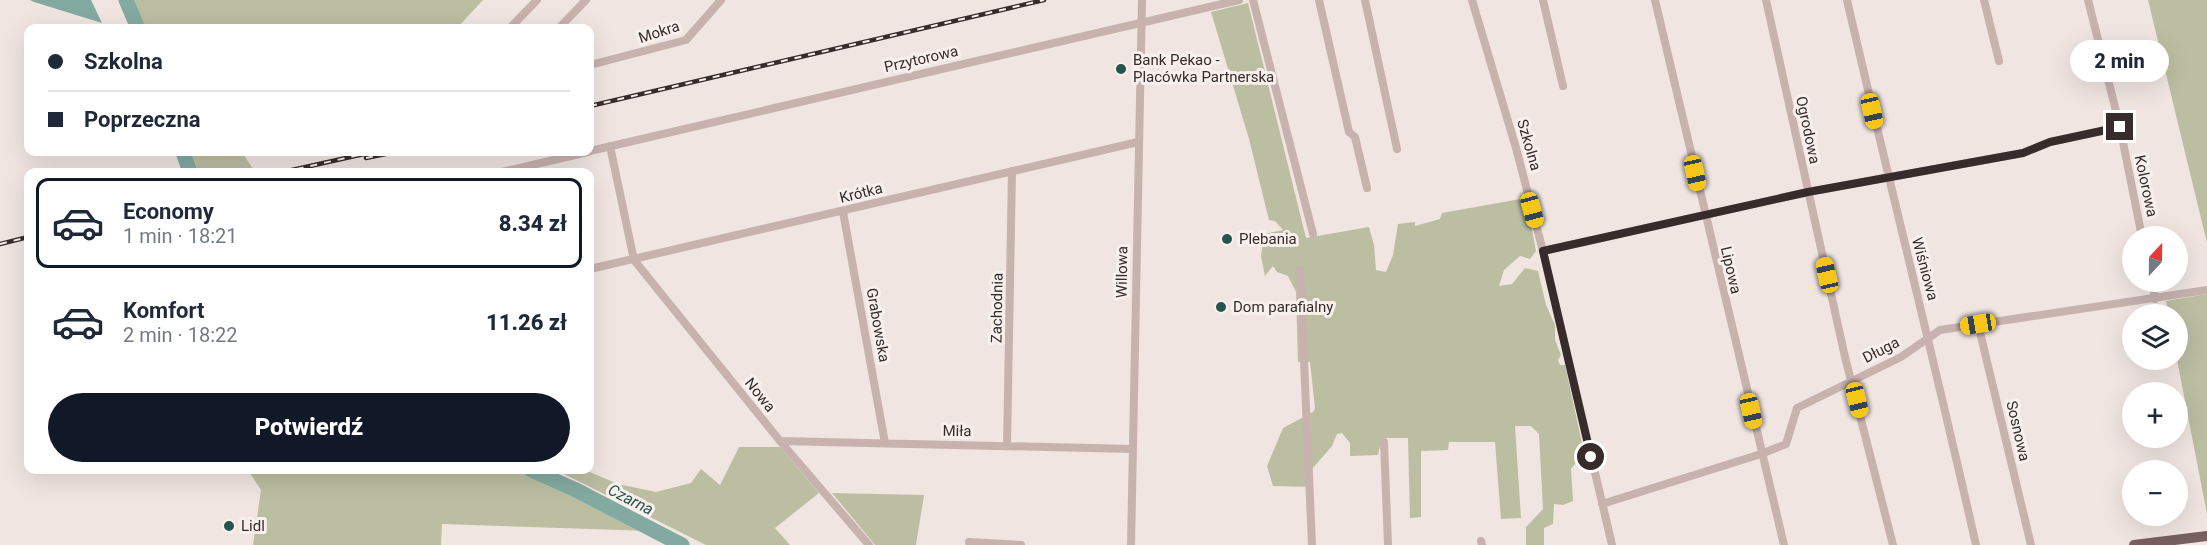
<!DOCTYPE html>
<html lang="pl">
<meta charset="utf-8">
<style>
body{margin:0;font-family:Roboto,sans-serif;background:#f2f2f3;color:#1f2937;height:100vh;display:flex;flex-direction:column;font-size:22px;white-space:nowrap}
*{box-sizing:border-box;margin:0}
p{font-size:20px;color:#747a83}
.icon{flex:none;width:33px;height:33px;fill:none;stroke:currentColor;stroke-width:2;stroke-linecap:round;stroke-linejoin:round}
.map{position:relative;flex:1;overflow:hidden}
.sheet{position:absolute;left:24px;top:168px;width:570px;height:306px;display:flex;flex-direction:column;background:#fff;border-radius:12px;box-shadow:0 6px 24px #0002}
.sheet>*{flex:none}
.guide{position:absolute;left:24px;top:24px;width:570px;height:132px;border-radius:12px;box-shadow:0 6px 24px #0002;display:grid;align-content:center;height:132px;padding:0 24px;background:#fff}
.needle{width:39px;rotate:22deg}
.tools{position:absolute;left:2122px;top:226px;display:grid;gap:12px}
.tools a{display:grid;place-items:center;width:66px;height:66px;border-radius:50%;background:#fff;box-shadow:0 6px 24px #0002;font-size:30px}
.end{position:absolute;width:27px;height:27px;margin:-14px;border:8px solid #372c2b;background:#fff;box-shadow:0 0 0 3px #fff}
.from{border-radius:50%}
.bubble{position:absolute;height:42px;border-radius:21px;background:#fff;box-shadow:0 6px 24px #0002;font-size:20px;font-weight:800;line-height:42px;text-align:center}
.car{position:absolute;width:18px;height:36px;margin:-18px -9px;border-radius:8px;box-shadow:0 0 4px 2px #0007;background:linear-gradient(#f5c518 24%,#345 0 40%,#f5c518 0 76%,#345 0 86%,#f5c518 0)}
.guide b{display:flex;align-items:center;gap:21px;height:57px;font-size:22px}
.guide b+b{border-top:2px solid #e0e1e3}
.guide i{width:15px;height:15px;background:#1f2937}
ul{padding:10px 0 0;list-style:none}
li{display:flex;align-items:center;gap:18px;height:90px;margin:0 12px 9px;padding:0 12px;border:3px solid transparent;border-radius:12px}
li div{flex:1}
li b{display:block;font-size:22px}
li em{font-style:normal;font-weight:800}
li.active{border-color:#111827}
li>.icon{width:54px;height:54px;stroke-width:1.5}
.button{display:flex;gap:12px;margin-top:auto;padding:12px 24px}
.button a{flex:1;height:69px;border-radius:36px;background:#111827;color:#fff;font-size:24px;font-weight:800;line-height:69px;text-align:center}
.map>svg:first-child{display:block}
.green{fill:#bcbea2}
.water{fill:#83aaa1}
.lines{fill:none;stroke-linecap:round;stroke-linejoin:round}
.river{stroke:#83aaa1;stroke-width:15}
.minor{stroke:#c7b2ae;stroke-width:8}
.major{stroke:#77605e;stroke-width:10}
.rail-casing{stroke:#372c2b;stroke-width:4.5}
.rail{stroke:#f8f0ed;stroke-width:2;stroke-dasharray:7;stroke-linecap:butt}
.route{stroke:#372c2b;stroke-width:8}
.poi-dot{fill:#25544a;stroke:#f8f0ed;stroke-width:2}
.labels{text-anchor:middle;stroke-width:6;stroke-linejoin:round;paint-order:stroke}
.street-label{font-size:15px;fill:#372c2b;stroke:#f8f0ed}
.poi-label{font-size:15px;fill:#372c2b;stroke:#f8f0ed;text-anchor:start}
.water-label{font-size:16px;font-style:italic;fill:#25544a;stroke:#f8f0ed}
</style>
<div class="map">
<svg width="2207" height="545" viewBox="0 0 2207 545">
<rect width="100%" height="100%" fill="#f0e5e1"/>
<path class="green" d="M134,0H483L457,28H146Z
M2148,0H2207V243Z
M1248,3L1306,238L1369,227L1374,245L1376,270L1386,272L1393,255L1398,224L1415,222V226L1440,219L1442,213L1526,198L1536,251L1530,259L1520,256L1504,270L1499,286L1512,284L1525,268L1538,271L1546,305L1555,325V340L1561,355L1558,360L1560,365H1565L1584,452L1571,469L1573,501L1563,505L1554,504L1553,524L1544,528V545H1526V527L1543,509L1539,434L1531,426H1515L1521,518L1501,519L1495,442H1449L1448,450L1421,451V517L1410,518L1408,438H1382L1378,455L1350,456V443L1342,433L1337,434L1332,446L1312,469L1313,487L1273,486L1267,466L1283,428L1313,412L1315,408L1310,362H1298L1296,292L1288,276L1277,272L1273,266L1265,276L1261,256L1264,234L1283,230L1275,221L1269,220L1249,139L1211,12Z
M191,152H242L255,172H198Z
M2207,294V514L2177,360L2178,315H2168L2166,301Z
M739,447H780L819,493L775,528L790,545H706L556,470H585L618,484L656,492L691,483L701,469L720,485Z
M248,470H517L540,477L650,531L442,524L441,545H253L261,490Z
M832,493L924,495L916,545H875Z"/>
<path class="water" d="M30,0H91L102,23L34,2Z"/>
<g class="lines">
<path class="river" d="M126,0L138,28
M183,152L190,172
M531,470L574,489L682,545"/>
<path class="minor" d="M1253,0L1313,234
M1319,0L1349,132L1355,137L1367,188
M1365,0L1397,149
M1472,0L1516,148L1543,251L1612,545
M1543,0L1563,86
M1655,0L1784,545
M1766,0L1845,357L1893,545
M1847,0C1889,182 1935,363 1976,545
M1984,0L1999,61
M2088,0L2120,127L2142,237
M510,28L537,0
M559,28L586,0
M590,65L686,40L721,0
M610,146L634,260L780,441L869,545
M590,151L1239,0
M502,172L588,152
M843,212L885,443
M1543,251L1808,192L2023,153L2050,142L2120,127
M590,269L1138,142
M1300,269L1312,545
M2152,282L2155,299
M1978,324L2031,545
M780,441L1132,449
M1384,442L1388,545
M1007,446L1012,171
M1602,504L1761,454L1786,444L1797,408L1901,357L1940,330L2207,290
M1481,541L1482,545
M969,542L1021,545
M1131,545L1142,0"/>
<path class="major" d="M2134,545L2207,536"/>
<defs>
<path id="rail" d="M590,106L1044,0
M366,158L395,152
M283,172L373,152
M0,244L28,237"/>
</defs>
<use href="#rail" class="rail-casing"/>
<use href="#rail" class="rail"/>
</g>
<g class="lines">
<path class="route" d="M1591,457L1543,251L1808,192L2023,153L2050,142L2120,127"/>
</g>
<g class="poi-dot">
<circle cx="1121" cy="69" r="6"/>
<circle cx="1227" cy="239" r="6"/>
<circle cx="1221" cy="307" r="6"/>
<circle cx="229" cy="526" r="6"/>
</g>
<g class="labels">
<g class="street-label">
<text transform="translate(659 32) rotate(-18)" y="5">Mokra</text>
<text transform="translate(921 59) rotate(-13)" y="5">Przytorowa</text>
<text transform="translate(1808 130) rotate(78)" y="5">Ogrodowa</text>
<text transform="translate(1529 145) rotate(74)" y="5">Szkolna</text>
<text transform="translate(2146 186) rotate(78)" y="5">Kolorowa</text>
<text transform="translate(861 193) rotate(-14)" y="5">Krótka</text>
<text transform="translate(1925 269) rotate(75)" y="5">Wiśniowa</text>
<text transform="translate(1731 270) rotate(77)" y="5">Lipowa</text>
<text transform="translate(1122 272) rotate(-89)" y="5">Willowa</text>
<text transform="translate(997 308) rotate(-89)" y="5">Zachodnia</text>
<text transform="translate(878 325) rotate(80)" y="5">Grabowska</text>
<text transform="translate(1881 350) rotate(-27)" y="5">Długa</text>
<text transform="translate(760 395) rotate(51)" y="5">Nowa</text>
<text transform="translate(957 431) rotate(1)" y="5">Miła</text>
<text transform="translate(2018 431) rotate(77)" y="5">Sosnowa</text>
</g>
<g class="poi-label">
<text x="1133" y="65">Bank Pekao -<tspan x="1133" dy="17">Placówka Partnerska</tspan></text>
<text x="1239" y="244">Plebania</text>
<text x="1233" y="312">Dom parafialny</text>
<text x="241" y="531">Lidl</text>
</g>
<g class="water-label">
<text transform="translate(631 499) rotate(27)" y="6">Czarna</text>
</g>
</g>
</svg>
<div class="tools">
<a><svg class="needle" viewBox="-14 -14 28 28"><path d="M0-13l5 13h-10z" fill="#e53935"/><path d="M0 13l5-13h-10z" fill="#747a83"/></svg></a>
<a><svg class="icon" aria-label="layers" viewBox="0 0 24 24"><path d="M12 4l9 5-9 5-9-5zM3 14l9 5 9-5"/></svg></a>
<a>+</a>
<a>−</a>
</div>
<i class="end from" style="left:1591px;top:457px"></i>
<i class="end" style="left:2120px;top:127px"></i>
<div class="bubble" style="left:2070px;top:40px;width:99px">2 min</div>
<i class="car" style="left:1872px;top:111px;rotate:167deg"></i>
<i class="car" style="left:1695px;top:173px;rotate:167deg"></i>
<i class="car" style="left:1532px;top:210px;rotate:165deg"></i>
<i class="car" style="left:1827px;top:275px;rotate:347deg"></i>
<i class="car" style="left:1978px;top:324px;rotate:261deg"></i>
<i class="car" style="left:1857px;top:400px;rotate:166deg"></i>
<i class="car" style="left:1751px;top:411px;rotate:167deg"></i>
<div class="guide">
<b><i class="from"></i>Szkolna</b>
<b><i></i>Poprzeczna</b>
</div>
<section class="sheet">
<ul>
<li class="active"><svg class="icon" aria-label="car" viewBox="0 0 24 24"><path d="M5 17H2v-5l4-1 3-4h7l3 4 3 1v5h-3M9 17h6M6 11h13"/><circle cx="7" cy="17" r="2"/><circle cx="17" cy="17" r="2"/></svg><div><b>Economy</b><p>1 min · 18:21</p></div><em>8.34 zł</em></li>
<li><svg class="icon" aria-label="car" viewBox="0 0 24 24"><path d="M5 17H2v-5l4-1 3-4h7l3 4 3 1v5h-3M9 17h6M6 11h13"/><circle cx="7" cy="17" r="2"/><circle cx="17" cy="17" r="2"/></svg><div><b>Komfort</b><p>2 min · 18:22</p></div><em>11.26 zł</em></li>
</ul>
<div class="button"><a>Potwierdź</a></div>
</section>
</div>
